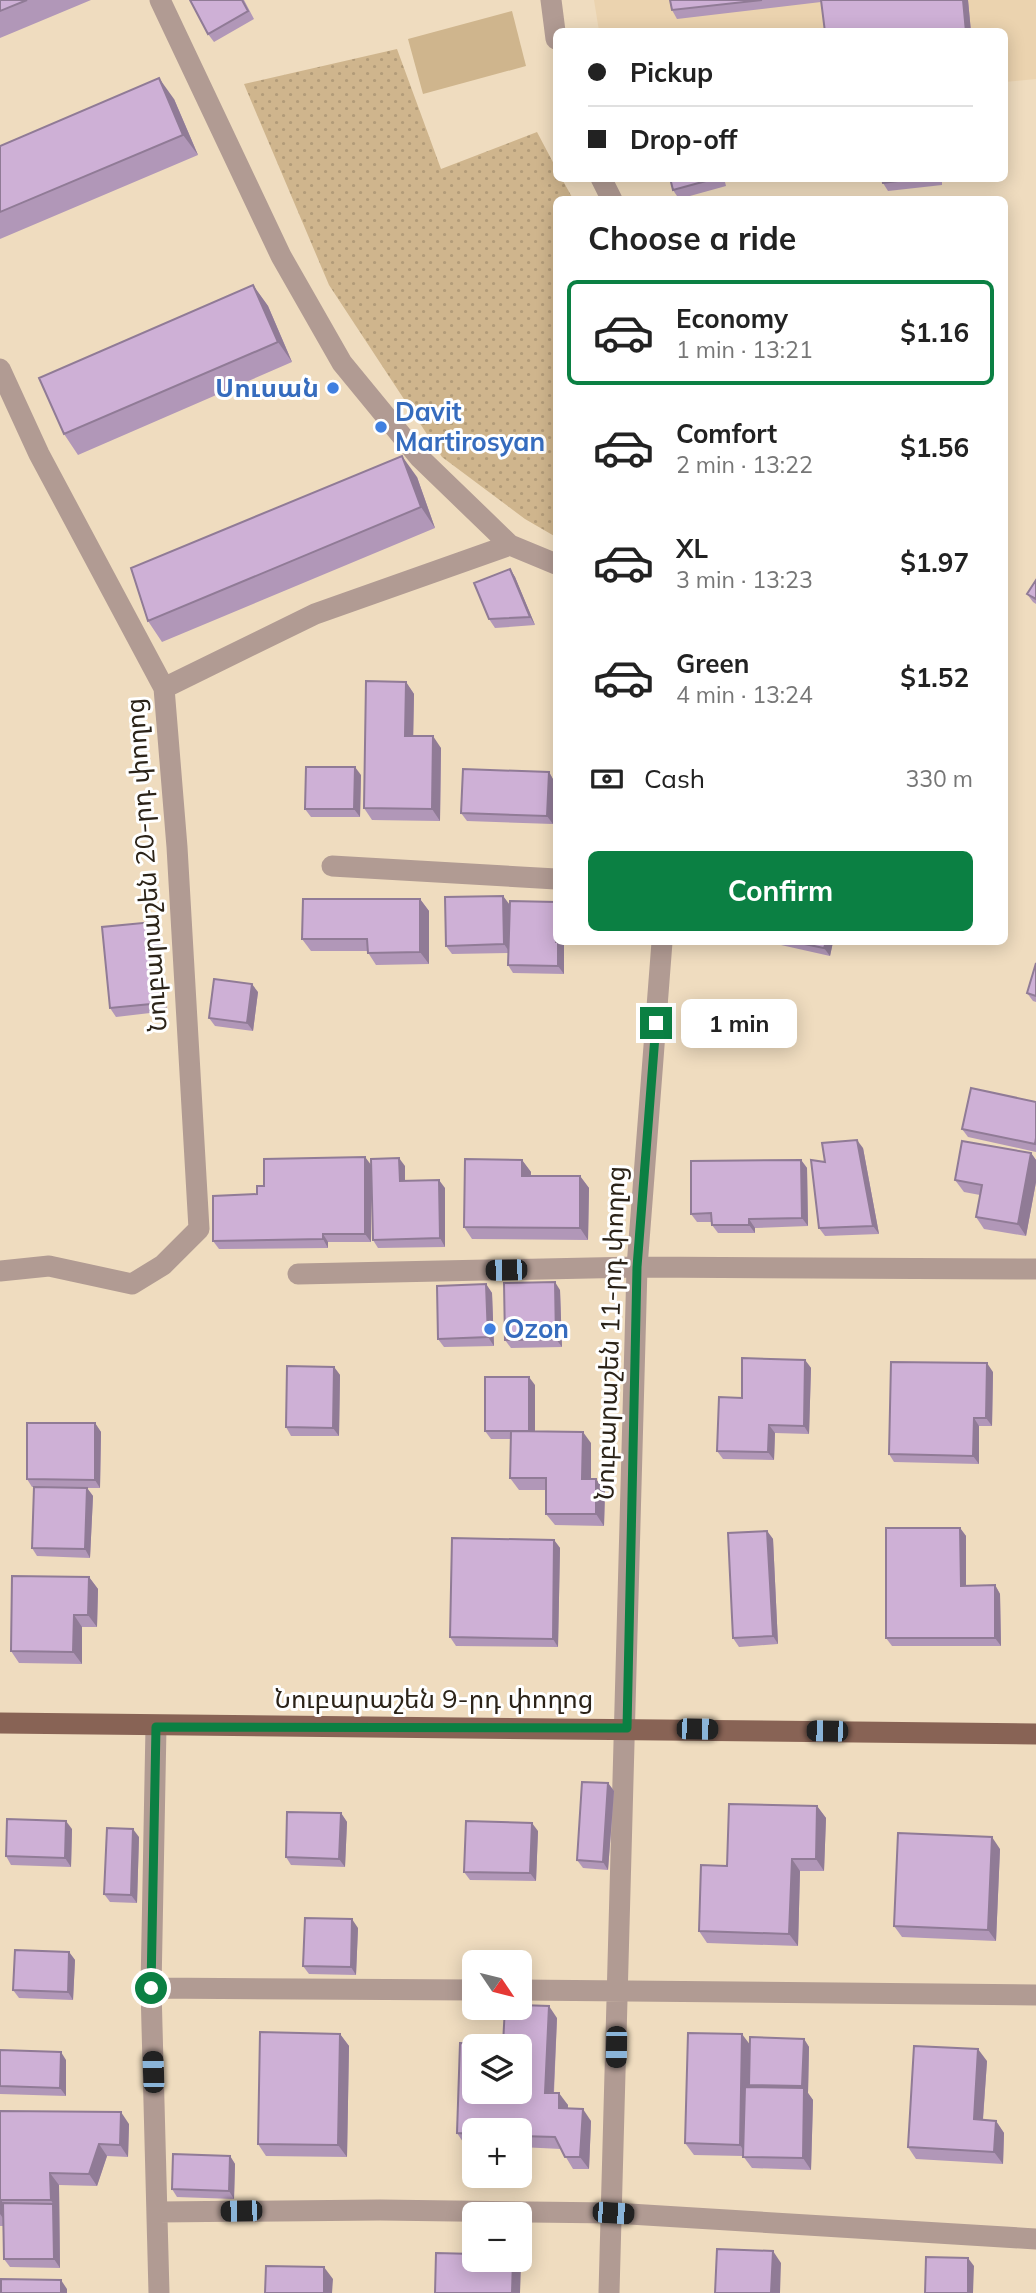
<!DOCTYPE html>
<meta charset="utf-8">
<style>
body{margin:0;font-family:Mulish,"Noto Sans Armenian",sans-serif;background:#f6f6f6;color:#222;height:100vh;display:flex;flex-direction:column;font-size:26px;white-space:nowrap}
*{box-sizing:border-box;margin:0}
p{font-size:23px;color:#767676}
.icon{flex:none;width:38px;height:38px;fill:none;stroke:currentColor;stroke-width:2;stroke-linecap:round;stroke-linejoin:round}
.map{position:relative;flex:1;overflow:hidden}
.side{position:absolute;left:553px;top:196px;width:455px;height:749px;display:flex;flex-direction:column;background:#fff;border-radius:10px;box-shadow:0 4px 18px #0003}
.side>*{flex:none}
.banner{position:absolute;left:553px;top:28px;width:455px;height:154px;border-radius:10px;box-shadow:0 4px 18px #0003;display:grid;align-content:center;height:154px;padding:0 35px;background:#fff}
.needle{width:46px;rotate:125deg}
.controls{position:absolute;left:462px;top:1950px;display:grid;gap:14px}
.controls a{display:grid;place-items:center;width:70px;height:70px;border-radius:10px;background:#fff;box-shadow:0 4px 18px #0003;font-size:35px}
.end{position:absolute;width:32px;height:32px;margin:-16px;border:9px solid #0b8043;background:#fff;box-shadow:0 0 0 4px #fff}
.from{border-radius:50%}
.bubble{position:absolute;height:49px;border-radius:10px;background:#fff;box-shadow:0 4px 18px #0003;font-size:23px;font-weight:700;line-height:49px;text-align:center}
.car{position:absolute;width:21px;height:42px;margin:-21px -10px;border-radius:9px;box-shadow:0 0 5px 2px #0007;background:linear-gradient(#222 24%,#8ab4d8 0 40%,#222 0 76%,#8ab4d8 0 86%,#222 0)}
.banner b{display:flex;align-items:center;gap:24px;height:66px;font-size:26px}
.banner b+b{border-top:2px solid #e0e0e0}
.banner i{width:18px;height:18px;background:#222}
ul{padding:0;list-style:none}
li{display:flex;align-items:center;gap:21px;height:105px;margin:0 14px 10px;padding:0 21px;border:4px solid transparent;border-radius:10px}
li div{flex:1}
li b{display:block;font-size:26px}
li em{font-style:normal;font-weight:700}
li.selected{border-color:#0b8043}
li>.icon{width:63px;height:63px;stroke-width:1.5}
h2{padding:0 35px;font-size:32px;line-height:84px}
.pay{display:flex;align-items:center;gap:18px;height:77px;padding:0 35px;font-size:26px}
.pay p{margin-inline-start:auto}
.primary-button{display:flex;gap:14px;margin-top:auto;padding:14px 35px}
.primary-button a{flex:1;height:80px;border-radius:10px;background:#0b8043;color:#fff;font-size:28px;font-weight:700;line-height:80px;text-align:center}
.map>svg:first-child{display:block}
.built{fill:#ebd3af}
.grass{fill:url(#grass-dots)}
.garden{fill:#cfb58d}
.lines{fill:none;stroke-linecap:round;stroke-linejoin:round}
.minor{stroke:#b19b93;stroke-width:21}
.major{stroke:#886355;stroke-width:21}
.wall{fill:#b197b8}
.shaded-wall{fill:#907b96}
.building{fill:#ceb0d6;stroke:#907b96;stroke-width:2;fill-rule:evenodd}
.route{stroke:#0b8043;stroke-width:9}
.shop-dot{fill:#3f7fe0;stroke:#fff;stroke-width:2.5}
.labels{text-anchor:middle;stroke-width:6;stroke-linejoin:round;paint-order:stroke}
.shop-label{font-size:26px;font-weight:bold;fill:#366cbe;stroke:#fff;text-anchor:start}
.street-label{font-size:26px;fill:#2b2318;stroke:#fff}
</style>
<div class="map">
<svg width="1036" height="2293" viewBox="0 0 1036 2293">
<defs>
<pattern id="grass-dots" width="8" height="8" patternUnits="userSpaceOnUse" patternTransform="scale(1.75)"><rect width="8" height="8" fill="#cfb58d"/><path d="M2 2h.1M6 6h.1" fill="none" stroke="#b29b79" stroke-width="1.8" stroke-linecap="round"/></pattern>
</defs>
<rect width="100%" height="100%" fill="#efdcbf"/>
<path class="built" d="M594,0H1036V79L1005,82L1004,32L599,31Z"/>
<path class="grass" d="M397,49L441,169L537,132L556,168V178L562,179L573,199L556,200V537L525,519L442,457L329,285L244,84Z"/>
<path class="garden" d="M512,11L526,66L423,94L408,39Z"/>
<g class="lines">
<path class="minor" d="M160,0L281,256L342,363L420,458L510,545L556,564
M551,0L556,39
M601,178L612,200
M0,369L39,454L164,688L177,847L199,1229L163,1265L132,1284L49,1266L0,1271
M164,688L315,614L510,545
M332,866L556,879
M298,1274L637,1267L1036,1269
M156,1727L151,1988L159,2293
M151,1988L474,1990
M520,1990L1036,1995
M158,2212L380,2210L613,2213L1036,2239
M609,2293L637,1267L662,942"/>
<path class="major" d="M0,1723L1036,1734"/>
</g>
<path class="wall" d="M0,0H91L0,38Z
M190,0H244L254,19L214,42L208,34Z
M670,0H968L971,32H825L821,2L677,19L672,10Z
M174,99L198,155L0,239V146Z
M670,178H724L726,186L679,199L673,190Z
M882,178H942V185L888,191L883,183Z
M253,285L268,306L292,362L78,455L64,434Z
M417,477L435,528L162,642L148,621Z
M510,569L515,577L535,625L495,628L489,619Z
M1036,580V604L1033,602L1027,594Z
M406,682L414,694L413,736L441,748L440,821L372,820L364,808Z
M549,772L554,781L553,824L467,821L461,813Z
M361,775L360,817H311L305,809Z
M503,896L509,904L556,942H564V974L513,973L508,965V953L452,954L446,946Z
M420,899L429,911V964L376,965L367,951H311L302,939Z
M153,922L159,930L167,1011L116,1017L110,1008Z
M778,942H833L830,956L781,945Z
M1036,963V1002L1033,1001L1027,993Z
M258,992L253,1031L215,1026L209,1018Z
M1036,1102V1152L968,1137L962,1129Z
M863,1148L879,1234L825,1236L819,1228L825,1162Z
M1031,1153L1036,1160V1182L1026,1236L984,1229L976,1217L980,1195L964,1192L955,1180Z
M365,1157L371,1165V1242H328V1248L219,1249L213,1241L264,1186Z
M522,1160L531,1172V1176H580L589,1188L588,1240L472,1239L464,1227Z
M801,1160L807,1168L808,1226L755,1228V1233H718L712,1225V1222H697L691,1214Z
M405,1166V1181L445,1188V1247L378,1248L373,1240Z
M486,1284L492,1293L494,1346L444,1347L438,1339Z
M560,1290L562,1347L511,1348L505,1340Z
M805,1360L811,1368L809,1434L775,1433L774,1460L723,1459L717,1451L742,1398Z
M334,1367L340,1375L339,1436H291L286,1427Z
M993,1372L992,1426H979V1464L894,1462L889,1454Z
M535,1385V1431L591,1443V1479L605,1491L604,1526L555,1525L546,1514V1490H519L510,1478L511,1439H491L485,1431Z
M95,1423L101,1432L100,1488H67H87L93,1496L90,1558L37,1556L32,1548L34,1487H32L27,1479Z
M960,1528L966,1536V1586L995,1585L1000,1594L1001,1646H892L886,1638Z
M767,1531L773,1539L778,1644L739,1647L733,1638Z
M554,1540L560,1548L558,1647L456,1646L450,1637Z
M89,1577L98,1589L97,1627H82V1664L19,1663L11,1651Z
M608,1783L614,1791L608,1870L583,1868L577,1860Z
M817,1806L826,1818L824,1871H800L798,1946L707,1943L699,1931L727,1866Z
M341,1813L347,1822L345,1867L291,1865L286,1857Z
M72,1829L71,1867L11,1865L6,1856Z
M538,1831L536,1881L470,1880L464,1872Z
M139,1837L137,1903L110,1902L104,1894Z
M1000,1849L996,1941L902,1937L894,1926Z
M358,1928L356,1975L309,1974L303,1966Z
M69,1952L75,1960L73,2000L19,1998L13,1990Z
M557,2018L554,2093L568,2105V2109L591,2121L589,2169H573L561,2149L520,2147V2130H474V2145H465L457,2133L503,2044Z
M340,2034L349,2046L347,2157L266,2156L258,2144Z
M804,2039L809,2047L808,2093L813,2100L811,2170L752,2168L743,2156L694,2155L685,2143L750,2045Z
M0,2050L66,2060V2096L0,2094Z
M987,2061L983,2120L996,2121L1004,2133L1003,2164L916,2159L908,2147Z
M0,2111L129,2124L128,2157L107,2156L97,2186L59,2185L60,2268L10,2267L4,2259L3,2226H0Z
M230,2156L235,2164L234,2199L177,2197L172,2189Z"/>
<path class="shaded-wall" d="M963,0H968L971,32H966Z
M159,78L174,99L198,155L183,135Z
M253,285L268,306L292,362L278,342Z
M402,456L417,477L435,528L421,507Z
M510,569L515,577L535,625L530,617Z
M406,682L414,694L413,748L405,736Z
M433,736L441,748L440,821L432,809Z
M355,767L361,775L360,817L354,809Z
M549,772L554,781L553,824L547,816Z
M503,896L509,904L510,953L504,944Z
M420,899L429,911V964L420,952Z
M153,922L159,930L167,1011L161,1003Z
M558,942H564V974L558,966Z
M826,942H833L830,956L824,948Z
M252,984L258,992L253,1031L247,1023Z
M857,1140L863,1148L879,1234L873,1226Z
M1031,1153L1036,1160V1182L1026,1236L1018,1224Z
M365,1157L371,1165V1242L365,1234Z
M399,1158L405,1166V1189L400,1181Z
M522,1160L531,1172L530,1188L522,1176Z
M801,1160L807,1168L808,1226L802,1218Z
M580,1176L589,1188L588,1240L580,1228Z
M439,1180L445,1188V1247L440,1238Z
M749,1219L755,1228V1233L749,1225Z
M323,1234L328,1242V1248L323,1239Z
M555,1282L560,1290L562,1347L556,1339Z
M486,1284L492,1293L494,1346L488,1337Z
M805,1360L811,1368L809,1434L804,1426Z
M987,1363L993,1372L992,1426L986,1418Z
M334,1367L340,1375L339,1436L333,1428Z
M529,1377L535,1385V1440L529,1431Z
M974,1418L979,1426V1464L973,1456Z
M95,1423L101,1432L100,1488L95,1480Z
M769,1425L775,1433L774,1460L768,1452Z
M583,1432L591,1443V1491L582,1479Z
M596,1479L605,1491L604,1526L596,1514Z
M87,1488L93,1496L90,1558L85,1549Z
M960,1528L966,1536V1594L961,1586Z
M767,1531L773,1539L778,1644L773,1636Z
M554,1540L560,1548L558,1647L553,1639Z
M89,1577L98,1589L97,1627L88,1615Z
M995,1585L1000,1594L1001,1646L995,1638Z
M74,1615L82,1627V1664L73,1652Z
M608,1783L614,1791L608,1870L603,1862Z
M817,1806L826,1818L824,1871L816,1859Z
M341,1813L347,1822L345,1867L339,1859Z
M66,1821L72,1829L71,1867L65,1858Z
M532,1823L538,1831L536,1881L530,1873Z
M133,1829L139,1837L137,1903L131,1895Z
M992,1837L1000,1849L996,1941L988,1930Z
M792,1859L800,1871L798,1946L789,1934Z
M352,1919L358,1928L356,1975L351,1967Z
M69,1952L75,1960L73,2000L68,1992Z
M549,2006L557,2018L553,2105L545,2093Z
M340,2034L349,2046L347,2157L338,2145Z
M742,2034L751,2046L748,2157L740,2145Z
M804,2039L809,2047L808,2093L813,2100L811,2170L803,2158L804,2090L802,2086Z
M978,2049L987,2061L982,2131L974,2119Z
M61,2052L66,2060V2096L60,2088Z
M559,2093L568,2105L567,2120L559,2108Z
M583,2109L591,2121L589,2169L580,2157Z
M121,2112L129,2124L128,2157L120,2145Z
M996,2121L1004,2133L1003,2164L994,2152Z
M99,2144L107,2156L97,2186L89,2174Z
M230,2156L235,2164L234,2199L229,2191Z
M50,2173L59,2185L60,2268L54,2259L53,2204L51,2200Z
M1,2200L9,2212V2226L0,2214Z
M773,2251L781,2263L780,2293H771Z
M968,2258L974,2266L973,2293H968Z
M513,2259H516L521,2267L520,2293H512Z
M324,2267L333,2279L332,2293H324Z
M61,2280L67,2289V2293H61Z"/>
<path class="building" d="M0,0H27L0,11Z
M190,0H242L248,11L208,34Z
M670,0H762L672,10Z
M821,0H963L966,32H825Z
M159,78L183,135L0,212V146Z
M670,178H717L673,190Z
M882,178H922L883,183Z
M253,285L278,342L64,434L39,378Z
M402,456L421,507L148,621L131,568Z
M510,569L530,617L489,619L474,583Z
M1036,580V599L1027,594Z
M366,681L406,682L405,736H433L432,809L364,808Z
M306,767H355L354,809H305Z
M463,769L549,772L547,816L461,813Z
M503,896L504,944L446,946L445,897Z
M303,899H420V952L368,953L367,939H302Z
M510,901L556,902V942H558V966L508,965Z
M153,922L161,1003L110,1008L102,927Z
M795,942H826L824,948Z
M1036,963V996L1027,993Z
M214,979L252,984L247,1023L209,1018Z
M971,1088L1036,1102V1138L1035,1144L962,1129Z
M857,1140L873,1226L819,1228L811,1160L825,1162L822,1143Z
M962,1141L1031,1153L1018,1224L976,1217L982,1185L955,1180Z
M365,1157V1234H323V1239L213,1241V1196L257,1194V1186H264V1159Z
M399,1158L400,1181L439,1180L440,1238L373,1240L371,1159Z
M465,1159L522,1160V1176H580V1228L464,1227Z
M801,1160L802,1218L749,1219V1225H712L711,1213L691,1214V1161Z
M555,1282L556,1339L505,1340L504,1283Z
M486,1284L488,1337L438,1339L437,1286Z
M742,1358L805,1360L804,1426L769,1425L768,1452L717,1451L719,1397L742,1398Z
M891,1362L987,1363L986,1418H974L973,1456L889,1454Z
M287,1366L334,1367L333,1428L286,1427Z
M485,1377H529V1431H485Z
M27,1423H95V1480L27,1479Z
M511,1431L583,1432L582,1479H596V1514H546V1478H510Z
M34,1487L87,1488L85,1549L32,1548Z
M886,1528H960L961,1586L995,1585V1638H886Z
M767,1531L773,1636L733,1638L728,1533Z
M452,1538L554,1540L553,1639L450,1637Z
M12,1576L89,1577L88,1615H74L73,1652L11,1651Z
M582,1782L608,1783L603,1862L577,1860Z
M729,1804L817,1806L816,1859H792L789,1934L699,1931L701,1865L727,1866Z
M287,1812L341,1813L339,1859L286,1857Z
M7,1819L66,1821L65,1858L6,1856Z
M466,1821L532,1823L530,1873L464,1872Z
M107,1828L133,1829L131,1895L104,1894Z
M898,1833L992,1837L988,1930L894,1926Z
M305,1918L352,1919L351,1967L303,1966Z
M15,1950L69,1952L68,1992L13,1990Z
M520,2005L549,2006L545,2093H559V2108L583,2109L580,2157H565L555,2137L520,2136V2130H474V2134L457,2133L460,2043L503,2044L505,2007H520ZM474,2046H520V2091H474Z
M260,2032L340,2034L338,2145L258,2144Z
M688,2033L742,2034L740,2145L685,2143Z
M750,2037L804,2039L802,2086L749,2085Z
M914,2046L978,2049L974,2119L996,2121L994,2152L908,2147Z
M0,2050L61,2052L60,2088L0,2086Z
M745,2087L804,2088L803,2158L743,2157Z
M0,2111L121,2112L120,2145L99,2144L89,2174L50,2173L51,2200H1L0,2214Z
M173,2154L230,2156L229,2191L172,2189Z
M3,2203L53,2204L54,2259H4Z
M717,2249L773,2251L771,2293H715Z
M436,2253L474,2254V2259H513L512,2293H435Z
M926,2257L968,2258V2293H925Z
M266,2266L324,2267V2293H265Z
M1,2279L61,2280V2293H1Z"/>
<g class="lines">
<path class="route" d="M151,1988L156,1727L627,1728L637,1267L656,1023"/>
</g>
<g class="shop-dot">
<circle cx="333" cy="388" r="7"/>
<circle cx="381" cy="427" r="7"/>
<circle cx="490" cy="1329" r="7"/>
</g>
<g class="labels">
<g class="shop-label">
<text x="319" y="397" text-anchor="end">Սուսան</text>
<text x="395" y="421">Davit<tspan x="395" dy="30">Martirosyan</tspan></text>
<text x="504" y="1338">Ozon</text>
</g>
<g class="street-label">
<text transform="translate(146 865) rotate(-94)" y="9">Նուբարաշեն 20-րդ փողոց</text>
<text transform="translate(610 1333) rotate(-88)" y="9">Նուբարաշեն 11-րդ փողոց</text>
<text x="434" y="1708">Նուբարաշեն 9-րդ փողոց</text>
</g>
</g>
</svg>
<div class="controls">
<a><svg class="needle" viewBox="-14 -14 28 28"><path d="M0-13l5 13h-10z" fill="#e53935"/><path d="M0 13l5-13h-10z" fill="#767676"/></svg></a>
<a><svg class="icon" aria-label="layers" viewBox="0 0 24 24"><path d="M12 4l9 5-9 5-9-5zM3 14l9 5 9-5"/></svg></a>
<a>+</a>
<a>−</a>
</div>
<i class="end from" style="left:151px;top:1988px"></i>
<i class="end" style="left:656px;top:1023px"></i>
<div class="bubble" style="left:681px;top:999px;width:116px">1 min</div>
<i class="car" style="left:506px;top:1270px;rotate:269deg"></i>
<i class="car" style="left:697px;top:1729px;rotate:91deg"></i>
<i class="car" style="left:827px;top:1731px;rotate:271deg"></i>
<i class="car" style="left:616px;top:2047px;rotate:181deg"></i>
<i class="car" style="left:153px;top:2072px;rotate:358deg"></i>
<i class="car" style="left:241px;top:2211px;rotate:269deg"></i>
<i class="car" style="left:613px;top:2213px;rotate:94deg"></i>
<div class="banner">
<b><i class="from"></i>Pickup</b>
<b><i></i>Drop-off</b>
</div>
<section class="side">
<h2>Choose a ride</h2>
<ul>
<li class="selected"><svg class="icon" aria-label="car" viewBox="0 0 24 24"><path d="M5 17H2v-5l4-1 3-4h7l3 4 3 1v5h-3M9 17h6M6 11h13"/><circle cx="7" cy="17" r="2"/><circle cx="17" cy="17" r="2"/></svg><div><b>Economy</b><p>1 min · 13:21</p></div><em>$1.16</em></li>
<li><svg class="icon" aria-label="car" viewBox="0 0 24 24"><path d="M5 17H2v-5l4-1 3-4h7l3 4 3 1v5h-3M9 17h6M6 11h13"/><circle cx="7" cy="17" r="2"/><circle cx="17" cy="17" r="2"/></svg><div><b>Comfort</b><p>2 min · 13:22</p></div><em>$1.56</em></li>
<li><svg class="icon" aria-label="car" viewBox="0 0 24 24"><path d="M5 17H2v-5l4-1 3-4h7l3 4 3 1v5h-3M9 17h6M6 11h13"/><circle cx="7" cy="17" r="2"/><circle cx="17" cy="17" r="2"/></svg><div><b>XL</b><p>3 min · 13:23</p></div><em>$1.97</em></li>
<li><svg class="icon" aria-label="car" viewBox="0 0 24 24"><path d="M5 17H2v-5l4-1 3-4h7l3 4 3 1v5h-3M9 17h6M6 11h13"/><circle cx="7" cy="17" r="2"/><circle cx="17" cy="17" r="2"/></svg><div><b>Green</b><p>4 min · 13:24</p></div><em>$1.52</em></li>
</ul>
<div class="pay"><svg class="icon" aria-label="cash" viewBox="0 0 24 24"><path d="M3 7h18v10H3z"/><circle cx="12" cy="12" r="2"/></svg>Cash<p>330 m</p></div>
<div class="primary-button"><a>Confirm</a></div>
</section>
</div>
